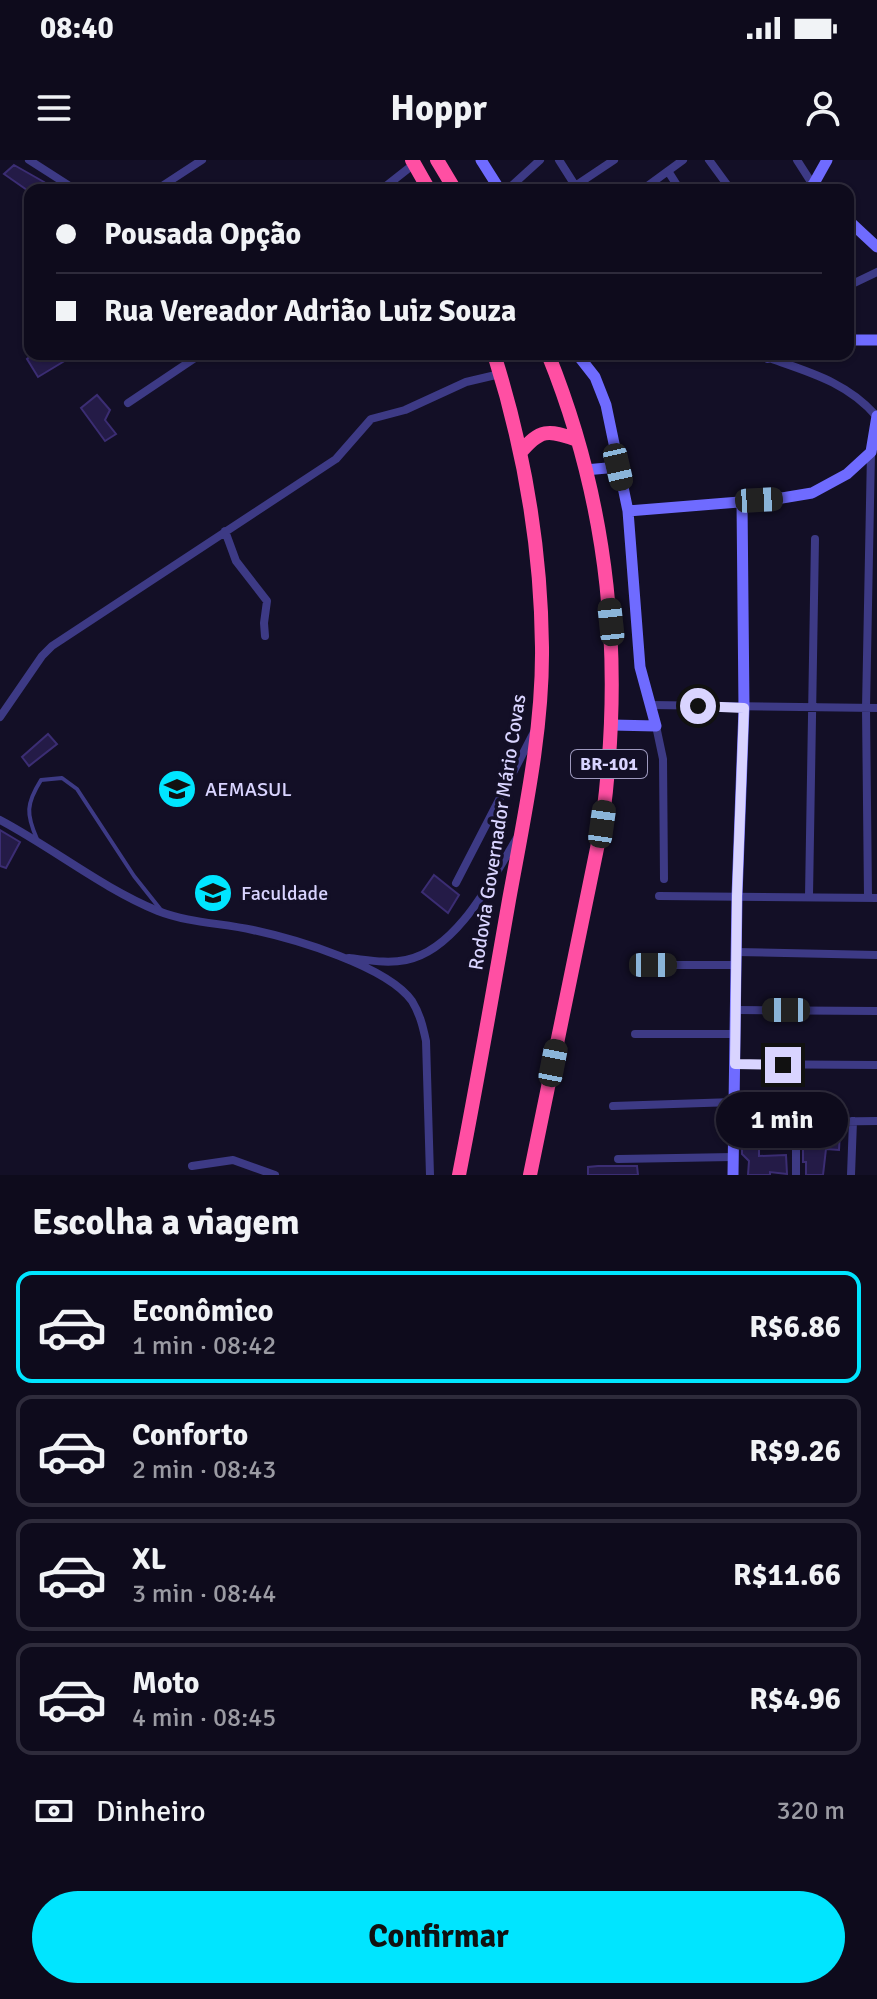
<!DOCTYPE html>
<html lang="pt">
<meta charset="utf-8">
<style>
body{margin:0;font-family:Signika,sans-serif;background:#1c1929;color:#f1f3f6;height:100vh;display:flex;flex-direction:column;font-size:30px;white-space:nowrap}
*{box-sizing:border-box;margin:0}
p{font-size:26px;color:#9b9ba3}
.icon{flex:none;width:44px;height:44px;fill:none;stroke:currentColor;stroke-width:2;stroke-linecap:round;stroke-linejoin:round}
.map{position:relative;height:1015px;overflow:hidden}
.drawer{display:flex;flex-direction:column;background:#0e0b1c;flex:1}
.drawer>*{flex:none}
.banner{position:absolute;left:24px;top:24px;width:830px;height:176px;border-radius:16px;box-shadow:0 2px 6px #0004,0 0 0 2px #2e2b3b;display:grid;align-content:center;height:176px;padding:0 32px;background:#0e0b1c}
.end{position:absolute;width:36px;height:36px;margin:-18px;border:10px solid #d9d4ff;background:#111;box-shadow:0 0 0 4px #111}
.from{border-radius:50%}
.bubble{position:absolute;height:56px;border-radius:28px;background:#0e0b1c;box-shadow:0 2px 6px #0004,0 0 0 2px #2e2b3b;font-size:26px;font-weight:700;line-height:56px;text-align:center}
.car{position:absolute;width:24px;height:48px;margin:-24px -12px;border-radius:10px;box-shadow:0 0 6px 2px #0007;background:linear-gradient(#222 24%,#8ab4d8 0 40%,#222 0 76%,#8ab4d8 0 86%,#222 0)}
.banner b{display:flex;align-items:center;gap:28px;height:76px;font-size:30px}
.banner b+b{border-top:2px solid #2e2b3b}
.banner i{width:20px;height:20px;background:#f1f3f6}
ul{padding:0;list-style:none}
li{display:flex;align-items:center;gap:24px;height:112px;margin:0 16px 12px;padding:0 16px;border:4px solid #2e2b3b;border-radius:16px}
li div{flex:1}
li b{display:block;font-size:30px}
li em{font-style:normal;font-weight:700}
li.selected{border-color:#00e5ff}
li>.icon{width:72px;height:72px;stroke-width:1.5}
h2{padding:0 32px;font-size:36px;line-height:96px}
.pay{display:flex;align-items:center;gap:20px;height:88px;padding:0 32px;font-size:30px}
.pay p{margin-inline-start:auto}
.cta{display:flex;gap:16px;margin-top:auto;padding:16px 32px}
.cta a{flex:1;height:92px;border-radius:48px;background:#00e5ff;color:#111;font-size:32px;font-weight:700;line-height:92px;text-align:center}
.status{display:flex;justify-content:space-between;align-items:center;height:56px;padding:0 40px;background:#0e0b1c;direction:ltr}
.status svg{height:22px;fill:currentColor}
header{display:flex;justify-content:space-between;align-items:center;height:104px;padding:0 32px;background:#0e0b1c;font-size:36px;font-weight:700}
.map>svg:first-child{display:block}
.building{fill:#241b47;stroke:#3b2d73;stroke-width:2}
.lines{fill:none;stroke-linecap:round;stroke-linejoin:round}
.lane{stroke:#3d3a85;stroke-width:4}
.street{stroke:#3d3a85;stroke-width:8}
.secondary{stroke:#6f6bff;stroke-width:11}
.highway{stroke:#ff4fa3;stroke-width:14}
.route{stroke:#d9d4ff;stroke-width:10}
.labels{text-anchor:middle;stroke-width:7;stroke-linejoin:round;paint-order:stroke}
.shield{fill:#130f26;stroke:#9e99be;stroke-width:2}
.shield-label{font-size:18px;font-weight:bold;fill:#d9d4ff}
.poi-label{font-size:20px;fill:#d9d4ff;stroke:#130f26;text-anchor:start}
.street-label{font-size:20px;fill:#d9d4ff;stroke:#130f26}
</style>
<div class="status"><b>08:40</b><svg viewBox="0 0 49 12"><path d="M0 12V9h3v3zM5 12V6h3v6zM10 12V3h3v9zM15 12V0h3v12zM26 1h20v11H26zM47 4h2v5h-2z"/></svg></div>
<header><svg class="icon" aria-label="menu" viewBox="0 0 24 24"><path d="M4 6h16M4 12h16M4 18h16"/></svg>Hoppr<svg class="icon" aria-label="person" viewBox="0 0 24 24"><circle cx="12" cy="8" r="4"/><path d="M4 21q1-7 8-7t8 7"/></svg></header>
<div class="map">
<svg width="877" height="1015" viewBox="0 0 877 1015">
<rect width="100%" height="100%" fill="#130f26"/>
<path class="building" d="M14,5L44,22L39,30H27L4,14Z
M33,194H76L38,217L27,199Z
M97,235L110,250L105,260L116,274L105,281L81,248Z
M48,574L57,584L29,606L22,597Z
M0,670L20,682L6,708L0,706Z
M434,715L459,735L448,753L422,732Z
M803,969L840,971L839,990L826,989L823,1015H806V1002H803Z
M742,988H759V996L786,995L787,1014L770,1012V1015H748L749,1001L742,994Z
M598,1006H637L638,1015H588V1007Z"/>
<g class="lines">
<path class="lane" d="M37,679C26,654 26,644 41,620L62,618L77,629L134,716L161,750"/>
<path class="street" d="M29,0L76,30
M559,0L578,30
M709,0L731,30
M797,0L813,25
M668,11L680,30
M575,26L614,0
M156,30L202,0
M381,30L414,4
M507,30L540,0
M642,30L683,0
M848,126L877,112
M769,198C809,212 849,223 877,257
M128,243L201,194
M225,371L236,401L267,441L264,463L265,476
M650,545L877,548
M0,557L42,496L52,486L336,299L371,259L405,250L466,222L500,214
M656,566L663,599L664,719
M0,660C53,688 102,728 158,751C189,763 222,763 253,770C295,779 387,806 412,841C420,854 423,867 426,881L430,1015
M456,723L534,572
M659,736L877,738
M809,736L815,379
M868,737L866,548L871,292
M736,792L877,795
M349,798C368,800 387,804 406,800C457,790 492,719 517,678
M653,805H735
M737,850L877,851
M635,874H735
M735,904L877,905
M613,946L734,942
M734,963L877,961
M618,999L733,997
M192,1006L233,1000L275,1015
M796,1015V962
M851,1015L853,961"/>
<path class="secondary" d="M481,0L500,30
M806,30L813,25L827,0
M848,60L877,87
M848,180H877
M577,194L595,217L606,245L628,351L640,507L656,566L612,565
M753,194L768,197L781,194
M585,310L618,307
M628,351L776,339L812,333L847,314L871,292L877,256
M733,1015L737,736L744,548L742,341"/>
<path class="highway" d="M412,0L429,30
M437,0L455,30
M520,293C540,269 548,269 577,280
M459,1015C477,923 493,832 509,740C524,657 543,571 542,487C541,387 524,289 494,194
M530,1015L602,664C624,502 610,347 548,194"/>
</g>
<g class="lines">
<path class="route" d="M698,546L744,548L737,736L735,904L783,905"/>
</g>
<defs>
<symbol id="university-disc" viewBox="-11 -11 22 22"><circle r="9.5" fill="#00e5ff" stroke="#130f26"/><path d="M0-5L7-2L0 1L-7-2ZM-4 1L0 2.5L4 1V4Q0 6-4 4Z" fill="#111"/></symbol>
<symbol id="school-disc" viewBox="-11 -11 22 22"><circle r="9.5" fill="#00e5ff" stroke="#130f26"/><path d="M0-5L7-2L0 1L-7-2ZM-4 1L0 2.5L4 1V4Q0 6-4 4Z" fill="#111"/></symbol>
</defs>
<g fill-rule="evenodd">
<use href="#university-disc" x="155" y="607" width="44" height="44"/>
<use href="#school-disc" x="191" y="711" width="44" height="44"/>
</g>
<g class="labels">
<rect class="shield" x="571" y="590" width="76" height="28" rx="6"/>
<g class="shield-label">
<text x="609" y="610">BR-101</text>
</g>
<g class="poi-label">
<text x="205" y="636">AEMASUL</text>
<text x="241" y="740">Faculdade</text>
</g>
<g class="street-label">
<text transform="translate(497 672) rotate(-81)" y="7">Rodovia Governador Mário Covas</text>
</g>
</g>
</svg>
<i class="end from" style="left:698px;top:546px"></i>
<i class="end" style="left:783px;top:905px"></i>
<div class="bubble" style="left:716px;top:932px;width:132px">1 min</div>
<i class="car" style="left:618px;top:307px;rotate:167deg"></i>
<i class="car" style="left:759px;top:340px;rotate:87deg"></i>
<i class="car" style="left:611px;top:462px;rotate:354deg"></i>
<i class="car" style="left:602px;top:664px;rotate:8deg"></i>
<i class="car" style="left:653px;top:805px;rotate:90deg"></i>
<i class="car" style="left:786px;top:850px;rotate:270deg"></i>
<i class="car" style="left:553px;top:903px;rotate:11deg"></i>
<div class="banner">
<b><i class="from"></i>Pousada Opção</b>
<b><i></i>Rua Vereador Adrião Luiz Souza</b>
</div>
</div>
<section class="drawer">
<h2>Escolha a viagem</h2>
<ul>
<li class="selected"><svg class="icon" aria-label="car" viewBox="0 0 24 24"><path d="M5 17H2v-5l4-1 3-4h7l3 4 3 1v5h-3M9 17h6M6 11h13"/><circle cx="7" cy="17" r="2"/><circle cx="17" cy="17" r="2"/></svg><div><b>Econômico</b><p>1 min · 08:42</p></div><em>R$6.86</em></li>
<li><svg class="icon" aria-label="car" viewBox="0 0 24 24"><path d="M5 17H2v-5l4-1 3-4h7l3 4 3 1v5h-3M9 17h6M6 11h13"/><circle cx="7" cy="17" r="2"/><circle cx="17" cy="17" r="2"/></svg><div><b>Conforto</b><p>2 min · 08:43</p></div><em>R$9.26</em></li>
<li><svg class="icon" aria-label="car" viewBox="0 0 24 24"><path d="M5 17H2v-5l4-1 3-4h7l3 4 3 1v5h-3M9 17h6M6 11h13"/><circle cx="7" cy="17" r="2"/><circle cx="17" cy="17" r="2"/></svg><div><b>XL</b><p>3 min · 08:44</p></div><em>R$11.66</em></li>
<li><svg class="icon" aria-label="car" viewBox="0 0 24 24"><path d="M5 17H2v-5l4-1 3-4h7l3 4 3 1v5h-3M9 17h6M6 11h13"/><circle cx="7" cy="17" r="2"/><circle cx="17" cy="17" r="2"/></svg><div><b>Moto</b><p>4 min · 08:45</p></div><em>R$4.96</em></li>
</ul>
<div class="pay"><svg class="icon" aria-label="cash" viewBox="0 0 24 24"><path d="M3 7h18v10H3z"/><circle cx="12" cy="12" r="2"/></svg>Dinheiro<p>320 m</p></div>
<div class="cta"><a>Confirmar</a></div>
</section>
